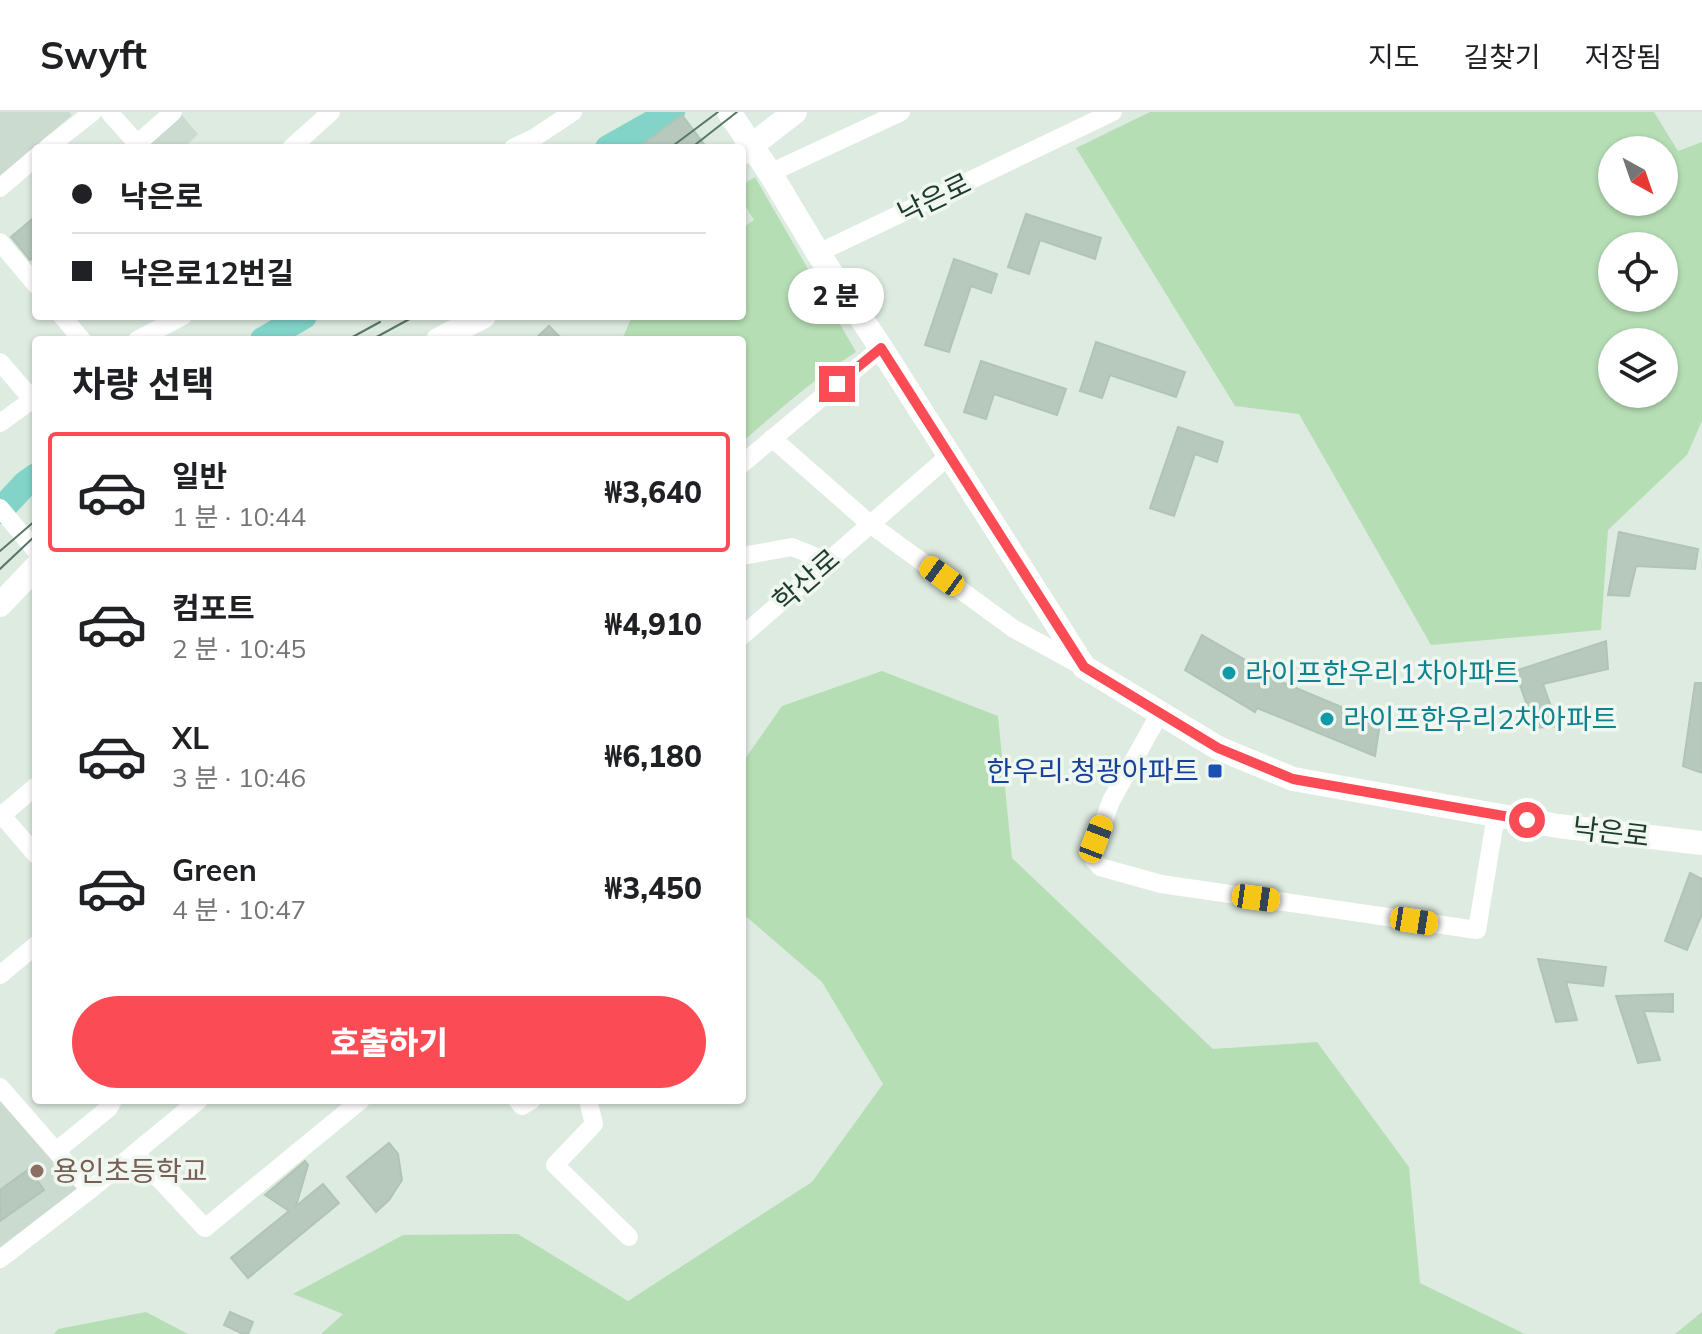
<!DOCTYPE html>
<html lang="ko">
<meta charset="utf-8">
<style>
body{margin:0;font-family:Mulish,"Noto Sans KR",sans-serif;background:#f6f6f6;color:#202124;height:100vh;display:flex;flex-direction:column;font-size:30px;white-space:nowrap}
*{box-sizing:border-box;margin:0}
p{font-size:26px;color:#757577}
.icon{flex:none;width:44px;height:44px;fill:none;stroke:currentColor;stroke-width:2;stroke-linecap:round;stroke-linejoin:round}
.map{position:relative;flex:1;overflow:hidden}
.sheet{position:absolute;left:32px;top:224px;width:714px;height:768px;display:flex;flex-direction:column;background:#fff;border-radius:8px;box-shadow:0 2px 6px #0004}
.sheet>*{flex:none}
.top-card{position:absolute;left:32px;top:32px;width:714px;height:176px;border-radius:8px;box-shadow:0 2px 6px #0004;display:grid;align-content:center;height:176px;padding:0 40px;background:#fff}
.needle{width:52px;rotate:140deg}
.controls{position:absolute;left:1598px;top:24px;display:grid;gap:16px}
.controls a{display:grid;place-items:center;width:80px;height:80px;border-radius:50%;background:#fff;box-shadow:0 2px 6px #0004;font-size:40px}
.end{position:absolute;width:36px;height:36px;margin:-18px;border:10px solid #fb4c55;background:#fff;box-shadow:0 0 0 4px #fff}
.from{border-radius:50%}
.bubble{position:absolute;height:56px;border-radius:28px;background:#fff;box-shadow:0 2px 6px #0004;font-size:26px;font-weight:800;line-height:56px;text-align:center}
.car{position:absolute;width:24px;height:48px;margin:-24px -12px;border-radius:10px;box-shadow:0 0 6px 2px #0007;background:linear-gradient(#f5c518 24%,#345 0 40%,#f5c518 0 76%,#345 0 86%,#f5c518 0)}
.top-card b{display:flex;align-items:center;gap:28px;height:76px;font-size:30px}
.top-card b+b{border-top:2px solid #e0e0e0}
.top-card i{width:20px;height:20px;background:#202124}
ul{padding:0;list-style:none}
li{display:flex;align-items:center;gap:24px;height:120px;margin:0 16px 12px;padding:0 24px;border:4px solid transparent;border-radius:8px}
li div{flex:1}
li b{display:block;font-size:30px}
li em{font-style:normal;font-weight:800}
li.selected{border-color:#fb4c55}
li>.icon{width:72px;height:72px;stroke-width:1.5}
h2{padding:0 40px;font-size:36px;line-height:96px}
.cta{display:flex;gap:16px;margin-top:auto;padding:16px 40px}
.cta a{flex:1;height:92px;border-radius:48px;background:#fb4c55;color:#fff;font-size:32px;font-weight:800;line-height:92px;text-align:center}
header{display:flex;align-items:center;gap:48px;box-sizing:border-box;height:112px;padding:0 40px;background:#fff;border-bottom:2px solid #e0e0e0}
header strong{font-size:38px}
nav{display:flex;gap:44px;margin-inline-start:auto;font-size:28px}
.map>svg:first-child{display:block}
.built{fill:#ccdbd0}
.green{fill:#b6deb5;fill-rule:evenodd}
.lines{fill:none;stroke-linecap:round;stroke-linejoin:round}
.river{stroke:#82d4c9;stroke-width:26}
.building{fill:#b6c9bc;stroke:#b0c5b6;stroke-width:2}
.minor{stroke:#fff;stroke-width:18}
.secondary{stroke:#fff;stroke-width:24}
.tram{stroke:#597766;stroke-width:2}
.route{stroke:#fb4c55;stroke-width:10}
.culture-dot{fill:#0f9aa8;stroke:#eff7f0;stroke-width:3}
.transit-dot{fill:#1a4fb4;stroke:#eff7f0;stroke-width:3}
.education-dot{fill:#8d6e63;stroke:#eff7f0;stroke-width:3}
.labels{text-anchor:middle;stroke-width:7;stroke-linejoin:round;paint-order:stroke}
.street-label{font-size:28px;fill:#1f3b2b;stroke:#eff7f0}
.culture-label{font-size:28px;fill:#0d838f;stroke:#eff7f0;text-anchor:start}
.transit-label{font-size:28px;fill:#164399;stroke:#eff7f0;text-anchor:end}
.education-label{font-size:28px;fill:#785e54;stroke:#eff7f0;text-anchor:start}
</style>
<header>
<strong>Swyft</strong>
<nav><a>지도</a><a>길찾기</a><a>저장됨</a></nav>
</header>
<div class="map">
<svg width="1702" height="1222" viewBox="0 0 1702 1222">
<rect width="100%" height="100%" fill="#deebe1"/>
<path class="built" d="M0,0H69L72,3L0,64Z
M180,1L198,22L184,36H147L143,31Z
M0,975L90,1078L0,1147Z"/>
<path class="green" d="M1150,0H1654L1678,39L1702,30V309L1687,343L1608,418L1601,518L1431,533L1299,302L1235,294L1076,36ZM1612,38H1664V90H1612ZM1664,134V186H1612V134ZM1612,230H1664V282H1612Z
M755,65L856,240C815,266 779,298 742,330V228H622L632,204H742V116L754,108L742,89V73Z
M882,559L998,604L1012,746L1213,937L1317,930L1409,1055L1420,1171L1525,1222H321L343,1202L293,1182L403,1123L518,1122L628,1189L812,1070L883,972L822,870L742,801V651L782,594Z
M146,1200L188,1222H54L58,1217Z
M1702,1200V1222H1675Z"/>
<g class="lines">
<path class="river" d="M608,36L672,0
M263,228L304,204
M0,399L25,372L36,364"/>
</g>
<path class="building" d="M682,3L707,36H638Z
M1026,102L1101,126L1095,147L1040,128L1029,162L1008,155Z
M36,104V143L30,148L11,125Z
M954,147L997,162L991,181L971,174L949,240L925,233Z
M549,214L563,228H534Z
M1096,230L1185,260L1176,285L1110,263L1102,286L1080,279Z
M981,249L1066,277L1057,303L994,282L986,307L964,300Z
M1178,315L1223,330L1217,350L1195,342L1174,404L1150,396Z
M1619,420L1698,437L1695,457L1636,454L1629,484L1608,483Z
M1202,523L1273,564L1272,566L1380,611L1375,644L1257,596L1255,600L1185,558Z
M1606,529L1608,557L1543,572L1558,614L1535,616L1515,559Z
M1695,571H1702V661L1683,654Z
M1690,761L1702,767V802L1687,838L1665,829Z
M1538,847L1606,855L1603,874L1566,870L1577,908L1556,910Z
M1673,882V900L1644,899L1660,948L1638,951L1616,884Z
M389,1031L398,1042L402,1068L389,1088L376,1100L347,1065Z
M305,1049L308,1053L296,1094L323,1072L339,1091L248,1166L231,1146L289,1099L265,1083Z
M29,1057L44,1078L0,1109V1078Z
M230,1200L253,1210L248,1222H243L224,1213Z"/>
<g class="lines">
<path class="minor" d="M109,0L141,36
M137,32L173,0
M47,36L93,0
M291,36L331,0
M513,36L534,26L573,0
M770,61L901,0
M0,76L36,45
M0,130L36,173
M818,141L1113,0
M62,204L82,228
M137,228L183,204
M0,250L32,287
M0,311L36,285
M772,326L870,412L1014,517L1082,554
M742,352L881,236
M0,396L36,439
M742,444L792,435L827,449
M742,524L950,343
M1160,601L1111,689L1093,739L1094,748L1100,755L1161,772L1477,818L1496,703
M0,701L36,743
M0,705L36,674
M0,863L36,833
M0,975L90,1078
M517,988L522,994L532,988
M588,988L594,1012L555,1053L629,1125
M56,1039L109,996L113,988
M135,1041L205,1116L361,988
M0,1147L90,1078L199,988"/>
<path class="secondary" d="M729,0L770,61L818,141L881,236L1084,555L1218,636L1293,667L1558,714L1702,731
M742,41L795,0
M438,228L484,204
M0,493L36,455"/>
<path class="tram" d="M670,36L718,0
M691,36L737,0
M347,228L380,210
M371,228L415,204
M0,439L36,408
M0,457L36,423"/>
</g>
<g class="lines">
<path class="route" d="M837,272L881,236L1084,555L1218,636L1293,667L1527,708"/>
</g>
<g class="culture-dot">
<circle cx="1229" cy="561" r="8"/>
<circle cx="1327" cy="607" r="8"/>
</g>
<rect class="transit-dot" x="1207" y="651" width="16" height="16" rx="4"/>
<circle class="education-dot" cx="37" cy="1059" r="8"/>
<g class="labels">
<g class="street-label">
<text transform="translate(934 86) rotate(-26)" y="10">낙은로</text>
<text transform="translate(806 468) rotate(-41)" y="10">학산로</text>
<text transform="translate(1611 720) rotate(7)" y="10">낙은로</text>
</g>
<g class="culture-label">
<text x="1245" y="571">라이프한우리1차아파트</text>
<text x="1343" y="617">라이프한우리2차아파트</text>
</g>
<g class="transit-label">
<text x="1199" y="669">한우리.청광아파트</text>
</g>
<g class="education-label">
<text x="53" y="1069">용인초등학교</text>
</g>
</g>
</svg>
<div class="controls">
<a><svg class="needle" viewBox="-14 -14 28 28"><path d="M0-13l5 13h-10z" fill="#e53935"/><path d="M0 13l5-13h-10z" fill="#757577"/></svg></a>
<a><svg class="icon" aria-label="locate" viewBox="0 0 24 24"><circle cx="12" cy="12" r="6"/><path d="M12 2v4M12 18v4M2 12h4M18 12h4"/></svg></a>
<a><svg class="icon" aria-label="layers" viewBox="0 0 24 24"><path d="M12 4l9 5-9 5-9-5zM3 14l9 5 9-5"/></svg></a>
</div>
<i class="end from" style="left:1527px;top:708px"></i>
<i class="end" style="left:837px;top:272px"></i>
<div class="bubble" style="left:788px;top:156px;width:96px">2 분</div>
<i class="car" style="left:942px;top:464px;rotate:306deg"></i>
<i class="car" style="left:1096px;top:727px;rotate:21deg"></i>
<i class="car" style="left:1256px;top:786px;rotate:98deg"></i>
<i class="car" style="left:1414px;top:809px;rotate:99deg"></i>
<div class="top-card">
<b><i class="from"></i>낙은로</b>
<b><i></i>낙은로12번길</b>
</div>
<section class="sheet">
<h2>차량 선택</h2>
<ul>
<li class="selected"><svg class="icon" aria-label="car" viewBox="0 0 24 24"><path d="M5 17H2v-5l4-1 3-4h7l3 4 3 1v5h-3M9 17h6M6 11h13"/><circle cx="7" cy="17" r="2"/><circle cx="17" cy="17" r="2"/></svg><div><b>일반</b><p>1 분 · 10:44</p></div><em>₩3,640</em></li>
<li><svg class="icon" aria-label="car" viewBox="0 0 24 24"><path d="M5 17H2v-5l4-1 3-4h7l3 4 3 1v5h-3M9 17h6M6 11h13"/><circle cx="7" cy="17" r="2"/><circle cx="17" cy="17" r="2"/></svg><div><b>컴포트</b><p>2 분 · 10:45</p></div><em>₩4,910</em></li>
<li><svg class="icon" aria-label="car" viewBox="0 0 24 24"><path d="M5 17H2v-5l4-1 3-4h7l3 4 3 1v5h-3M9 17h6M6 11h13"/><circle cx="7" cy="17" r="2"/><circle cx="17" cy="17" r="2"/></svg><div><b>XL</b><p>3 분 · 10:46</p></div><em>₩6,180</em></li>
<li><svg class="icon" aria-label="car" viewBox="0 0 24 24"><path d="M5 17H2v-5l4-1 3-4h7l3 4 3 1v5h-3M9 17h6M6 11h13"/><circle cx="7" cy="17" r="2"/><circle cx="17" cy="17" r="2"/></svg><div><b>Green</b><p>4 분 · 10:47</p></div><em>₩3,450</em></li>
</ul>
<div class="cta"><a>호출하기</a></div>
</section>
</div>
